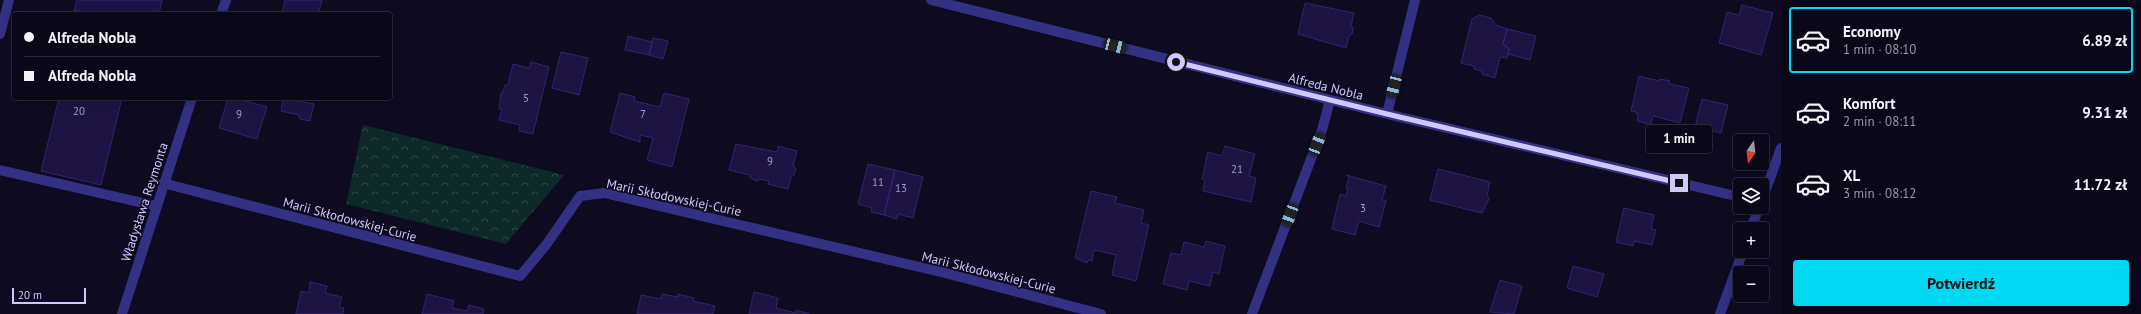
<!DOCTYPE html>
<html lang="pl">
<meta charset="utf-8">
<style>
body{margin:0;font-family:"PT Sans",sans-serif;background:#181625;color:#f1f3f6;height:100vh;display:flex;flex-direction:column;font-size:15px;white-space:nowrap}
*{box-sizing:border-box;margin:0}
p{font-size:13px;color:#999aa2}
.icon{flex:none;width:22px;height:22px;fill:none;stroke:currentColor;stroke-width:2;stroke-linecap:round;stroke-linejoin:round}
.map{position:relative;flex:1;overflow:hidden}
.panel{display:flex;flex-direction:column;background:#0a0818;width:360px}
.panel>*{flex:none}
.top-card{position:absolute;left:12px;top:12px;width:380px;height:88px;border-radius:4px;box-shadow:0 2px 10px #0003,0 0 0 1px #2a2937;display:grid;align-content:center;height:88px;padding:0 12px;background:#0a0818}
.needle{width:26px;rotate:194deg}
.controls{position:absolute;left:1733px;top:134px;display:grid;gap:8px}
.controls a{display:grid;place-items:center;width:36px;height:36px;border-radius:4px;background:#0a0818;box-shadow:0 2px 10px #0003,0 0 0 1px #2a2937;font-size:20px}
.scale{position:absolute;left:12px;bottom:10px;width:74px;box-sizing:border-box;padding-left:4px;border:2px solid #d0c9ff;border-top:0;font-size:11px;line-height:14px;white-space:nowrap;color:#d0c9ff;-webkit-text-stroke:3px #0e0a20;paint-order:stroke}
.end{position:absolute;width:18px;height:18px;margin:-9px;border:5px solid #d0c9ff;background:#111;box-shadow:0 0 0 2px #111}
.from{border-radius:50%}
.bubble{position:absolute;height:28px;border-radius:4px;background:#0a0818;box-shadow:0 2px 10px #0003,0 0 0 1px #2a2937;font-size:13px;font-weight:700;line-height:28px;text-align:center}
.car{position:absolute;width:12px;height:24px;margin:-12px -6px;border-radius:5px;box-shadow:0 0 3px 1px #0007;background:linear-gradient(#222 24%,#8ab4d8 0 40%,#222 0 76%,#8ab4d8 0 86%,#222 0)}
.top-card b{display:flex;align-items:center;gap:14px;height:38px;font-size:15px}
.top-card b+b{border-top:1px solid #2a2937}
.top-card i{width:10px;height:10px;background:#f1f3f6}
ul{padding:7px 0 0;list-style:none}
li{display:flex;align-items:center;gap:12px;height:66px;margin:0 8px 6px;padding:0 4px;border:2px solid transparent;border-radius:4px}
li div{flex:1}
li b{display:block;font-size:15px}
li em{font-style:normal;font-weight:700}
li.on{border-color:#00d9f4}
li>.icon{width:36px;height:36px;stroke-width:1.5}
.action{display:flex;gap:8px;margin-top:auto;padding:8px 12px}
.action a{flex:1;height:46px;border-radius:4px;background:#00d9f4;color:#111;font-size:16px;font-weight:700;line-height:46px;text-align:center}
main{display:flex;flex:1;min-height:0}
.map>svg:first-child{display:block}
.forest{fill:url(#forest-crowns)}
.building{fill:#1e1443;stroke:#342471}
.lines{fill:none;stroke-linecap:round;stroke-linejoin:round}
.service{stroke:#343084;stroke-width:10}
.minor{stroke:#343084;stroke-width:10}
.route{stroke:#d0c9ff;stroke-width:5}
.labels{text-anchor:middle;stroke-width:3;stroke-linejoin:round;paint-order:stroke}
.number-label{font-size:11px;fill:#a49cd0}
.street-label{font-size:13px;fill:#d0c9ff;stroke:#0e0a20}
</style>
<main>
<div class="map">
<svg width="1781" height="314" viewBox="0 0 1781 314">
<defs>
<pattern id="forest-crowns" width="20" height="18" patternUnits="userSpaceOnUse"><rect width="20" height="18" fill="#0d2a29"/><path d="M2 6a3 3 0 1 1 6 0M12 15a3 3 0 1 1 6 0" fill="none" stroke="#2f4849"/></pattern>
</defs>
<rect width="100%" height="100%" fill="#0e0a20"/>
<path class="forest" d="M363,125L564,175L506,244L346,204Z"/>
<path class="building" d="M77,0H162L159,14H90L74,10Z
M285,0H322L318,14H282Z
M1305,3L1354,13L1351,26L1353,28L1352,34L1349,36L1346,48L1298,34Z
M1742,5L1773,13L1761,55L1719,43L1727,12L1739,15Z
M1479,15L1491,18L1496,25L1507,29L1503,44L1509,49L1508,54L1507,58L1500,57L1495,78L1482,74V71L1474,69V66L1461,63L1472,19Z
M1507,29L1536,36L1530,60L1508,54L1509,49L1503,44Z
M628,36L652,42L649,55L625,50Z
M653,38L668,41L663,59L649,55Z
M561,52L588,58L579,95L552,88Z
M531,62L549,67L533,134L519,131L520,125L499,120L502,109H499L501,93H503L505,85H508L513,64L529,68Z
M1639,76L1659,81L1660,79L1670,81L1669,84L1689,88L1680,123L1653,116L1651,125L1637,121L1638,116L1636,112L1631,111Z
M620,93L635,97L634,101L660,107L664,93L689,99L672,167L647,160L653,138L640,135V142L610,132Z
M59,98H122L101,185L41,171Z
M228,98H235L267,107L257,139L219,128Z
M283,98L314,104L310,121L300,119L299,115L281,111Z
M1702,99L1728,105L1721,133L1695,127Z
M736,144L777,152L778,146L797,151L793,166L796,169L794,175L791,177L788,189L768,184L769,181L759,179L758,181H757L750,178V175L729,170Z
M1225,146L1255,154L1249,176L1256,178L1251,202L1203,191L1205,180L1202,179L1208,152L1222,156Z
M868,164L895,170L884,215L871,212L872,208L858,204Z
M1438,169L1490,182L1487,195L1489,199L1482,213L1430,200Z
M895,170L923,177L913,218L898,214L897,219L884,215Z
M1346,175L1386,186L1382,200L1386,201L1379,227L1359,221L1355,235L1332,229L1340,194L1346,196L1348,188H1346L1349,177Z
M1091,191L1117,197L1115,203L1144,210L1141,223L1149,225L1136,281L1112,275L1116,255L1094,250L1092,261L1088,260L1087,263L1075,258Z
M1624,208L1654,215L1651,229L1656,230L1652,245L1634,241L1633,246L1616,242Z
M1206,241L1225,246L1219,274L1213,272L1210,286L1189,281L1187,290L1163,284L1171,253L1181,255L1184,242L1204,247Z
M1573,266L1604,274L1597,297L1567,288Z
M1500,280L1522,286L1514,314L1490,312Z
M310,282L327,286L325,293L342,297L339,307L344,308L343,314H296L301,291L309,293Z
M754,292L778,298L776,308L795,313L796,310L810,314H749Z
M427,294L454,301L452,308L467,311L469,305L484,309L483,314H422Z
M662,294L678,297V294L694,298L693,301L715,306L713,314H637L641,295L661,299Z"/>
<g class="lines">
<path class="service" d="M0,34L9,0
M0,170L156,206"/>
<path class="minor" d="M931,0L1387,114L1740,197
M221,14L226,0
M1387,114L1415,0
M163,183L520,276L546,245L580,196L604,193L945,273L1101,314
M1762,200L1781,148
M1751,229L1759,207
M122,314L192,98
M1252,314L1322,130L1330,100
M1720,314L1743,251"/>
</g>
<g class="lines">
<path class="route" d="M1176,62L1387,114L1679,183"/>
</g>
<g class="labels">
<g class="number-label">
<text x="526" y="102">5</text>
<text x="79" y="115">20</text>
<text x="239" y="118">9</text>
<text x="643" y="118">7</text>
<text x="770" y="165">9</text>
<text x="1237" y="173">21</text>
<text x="878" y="186">11</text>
<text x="901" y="192">13</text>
<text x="1363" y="212">3</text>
</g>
<g class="street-label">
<text transform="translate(1326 86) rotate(14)" y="5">Alfreda Nobla</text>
<text transform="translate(674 197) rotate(12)" y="5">Marii Skłodowskiej-Curie</text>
<text transform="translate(144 202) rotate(-72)" y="5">Władysława Reymonta</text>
<text transform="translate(350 219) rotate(15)" y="5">Marii Skłodowskiej-Curie</text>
<text transform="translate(989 272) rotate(14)" y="5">Marii Skłodowskiej-Curie</text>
</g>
</g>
</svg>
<div class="controls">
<a><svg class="needle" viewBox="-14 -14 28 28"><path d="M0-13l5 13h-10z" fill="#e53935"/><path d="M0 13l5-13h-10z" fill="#999aa2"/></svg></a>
<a><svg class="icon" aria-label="layers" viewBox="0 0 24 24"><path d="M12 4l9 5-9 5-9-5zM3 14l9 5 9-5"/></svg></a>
<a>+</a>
<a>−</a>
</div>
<div class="scale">20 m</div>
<i class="end from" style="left:1176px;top:62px"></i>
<i class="end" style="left:1679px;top:183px"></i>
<div class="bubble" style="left:1646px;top:125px;width:66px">1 min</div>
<i class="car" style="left:1115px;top:46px;rotate:104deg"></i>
<i class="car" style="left:1394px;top:86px;rotate:194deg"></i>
<i class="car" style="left:1317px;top:144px;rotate:21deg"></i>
<i class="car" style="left:1290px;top:215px;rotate:201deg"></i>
<div class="top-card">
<b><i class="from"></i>Alfreda Nobla</b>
<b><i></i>Alfreda Nobla</b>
</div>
</div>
<section class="panel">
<ul>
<li class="on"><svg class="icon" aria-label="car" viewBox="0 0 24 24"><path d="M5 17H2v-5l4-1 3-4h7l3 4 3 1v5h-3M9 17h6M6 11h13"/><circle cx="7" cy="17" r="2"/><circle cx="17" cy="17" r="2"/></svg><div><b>Economy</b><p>1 min · 08:10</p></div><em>6.89 zł</em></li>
<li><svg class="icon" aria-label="car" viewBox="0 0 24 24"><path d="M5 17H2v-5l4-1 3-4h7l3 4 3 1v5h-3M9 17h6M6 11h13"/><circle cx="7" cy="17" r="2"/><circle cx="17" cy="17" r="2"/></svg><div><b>Komfort</b><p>2 min · 08:11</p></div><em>9.31 zł</em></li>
<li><svg class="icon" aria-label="car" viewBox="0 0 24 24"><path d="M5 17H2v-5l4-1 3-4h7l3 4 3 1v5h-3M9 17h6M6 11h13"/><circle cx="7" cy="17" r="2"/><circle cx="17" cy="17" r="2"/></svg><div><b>XL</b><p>3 min · 08:12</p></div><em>11.72 zł</em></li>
</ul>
<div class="action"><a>Potwierdź</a></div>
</section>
</main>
